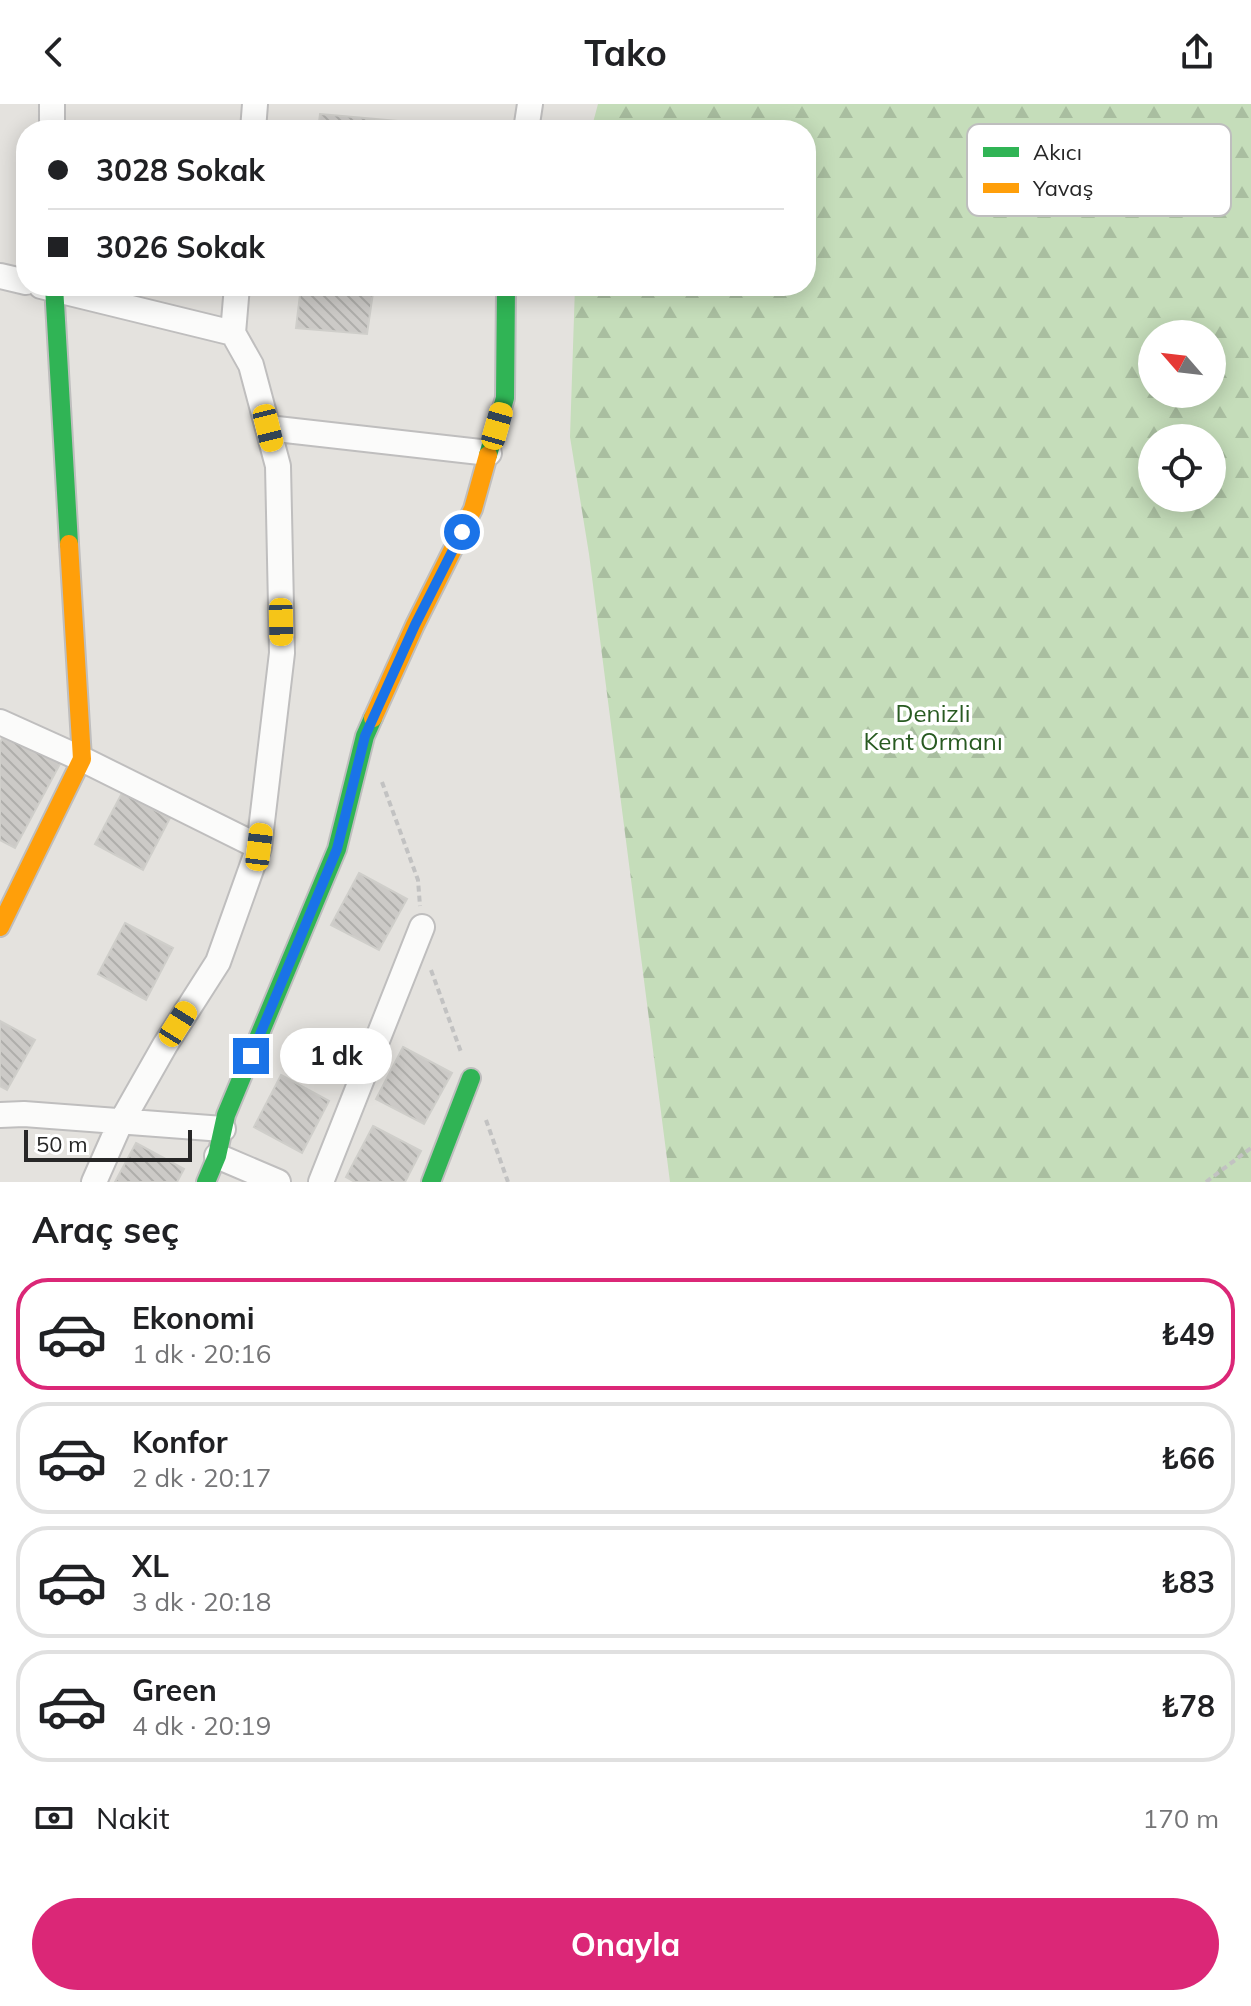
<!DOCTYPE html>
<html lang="tr">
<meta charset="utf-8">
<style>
body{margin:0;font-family:Mulish,sans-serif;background:#f6f6f6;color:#202124;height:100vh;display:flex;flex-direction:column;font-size:30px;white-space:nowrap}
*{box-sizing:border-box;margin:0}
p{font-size:26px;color:#757577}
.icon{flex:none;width:44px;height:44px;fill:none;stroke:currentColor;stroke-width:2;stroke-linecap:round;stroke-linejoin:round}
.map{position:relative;height:1078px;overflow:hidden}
.sheet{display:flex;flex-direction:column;background:#fff;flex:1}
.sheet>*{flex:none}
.guide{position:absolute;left:16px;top:16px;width:800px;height:176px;border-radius:32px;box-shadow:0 4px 20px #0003;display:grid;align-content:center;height:176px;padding:0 32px;background:#fff}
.needle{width:52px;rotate:298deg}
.tools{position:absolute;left:1138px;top:216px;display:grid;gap:16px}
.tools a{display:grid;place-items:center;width:88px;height:88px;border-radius:50%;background:#fff;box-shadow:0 4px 20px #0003;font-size:40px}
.scale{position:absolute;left:24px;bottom:20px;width:168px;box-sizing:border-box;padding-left:8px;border:4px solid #272727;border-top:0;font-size:22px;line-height:28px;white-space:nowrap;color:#272727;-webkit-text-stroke:6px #fff;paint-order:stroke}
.end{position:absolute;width:36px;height:36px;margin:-18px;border:10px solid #1a73e8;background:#fff;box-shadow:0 0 0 4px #fff}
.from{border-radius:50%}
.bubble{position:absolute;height:56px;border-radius:28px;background:#fff;box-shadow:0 4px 20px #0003;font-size:26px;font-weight:700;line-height:56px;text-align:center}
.car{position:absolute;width:24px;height:48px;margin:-24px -12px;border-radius:10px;box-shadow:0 0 6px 2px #0007;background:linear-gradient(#f5c518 24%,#345 0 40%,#f5c518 0 76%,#345 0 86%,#f5c518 0)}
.guide b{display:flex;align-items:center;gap:28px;height:76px;font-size:30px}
.guide b+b{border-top:2px solid #e0e0e0}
.guide i{width:20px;height:20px;background:#202124}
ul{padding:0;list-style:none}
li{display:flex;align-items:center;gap:24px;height:112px;margin:0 16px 12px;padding:0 16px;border:4px solid #e0e0e0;border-radius:32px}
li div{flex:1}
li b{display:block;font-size:30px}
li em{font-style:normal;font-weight:700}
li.selected{border-color:#db2777}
li>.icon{width:72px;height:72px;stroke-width:1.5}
h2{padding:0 32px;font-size:36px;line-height:96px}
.pay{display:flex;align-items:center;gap:20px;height:88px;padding:0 32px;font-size:30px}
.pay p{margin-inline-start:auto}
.primary-button{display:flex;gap:16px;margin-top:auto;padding:16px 32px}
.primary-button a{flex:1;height:92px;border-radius:48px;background:#db2777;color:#fff;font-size:32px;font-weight:700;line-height:92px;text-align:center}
header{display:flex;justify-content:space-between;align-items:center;height:104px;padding:0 32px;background:#fff;font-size:36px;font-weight:700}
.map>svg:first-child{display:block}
.forest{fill:url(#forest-firs);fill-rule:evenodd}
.building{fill:url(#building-back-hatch);stroke:#cfceca;stroke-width:2}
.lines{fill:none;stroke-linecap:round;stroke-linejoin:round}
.street-casing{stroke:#bfbebe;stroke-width:28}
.fast-casing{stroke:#bfbebe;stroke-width:22}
.slow-casing{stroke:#bfbebe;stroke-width:22}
.path{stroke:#c2c2c2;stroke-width:4;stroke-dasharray:6 4;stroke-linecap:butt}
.street{stroke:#fbfbfa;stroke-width:24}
.fast{stroke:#30b455;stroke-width:18}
.slow{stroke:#ff9f0a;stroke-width:18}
.route{stroke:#1a73e8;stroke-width:10}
.labels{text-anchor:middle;stroke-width:7;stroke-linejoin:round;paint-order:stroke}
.park-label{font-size:24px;fill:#285a21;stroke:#fff}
.key{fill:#fff;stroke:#bebebe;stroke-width:2}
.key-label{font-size:22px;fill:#272727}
</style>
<header><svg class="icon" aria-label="back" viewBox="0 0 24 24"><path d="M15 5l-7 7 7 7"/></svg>Tako<svg class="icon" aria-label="share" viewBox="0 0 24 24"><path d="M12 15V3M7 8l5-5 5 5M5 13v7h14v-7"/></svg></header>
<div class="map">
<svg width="1251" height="1078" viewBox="0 0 1251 1078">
<defs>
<pattern id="forest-firs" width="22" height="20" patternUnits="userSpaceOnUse" patternTransform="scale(2)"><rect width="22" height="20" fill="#c5ddba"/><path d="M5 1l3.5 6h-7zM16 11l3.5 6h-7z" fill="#a9bea0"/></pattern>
<pattern id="building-back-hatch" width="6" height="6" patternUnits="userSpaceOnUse" patternTransform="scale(2)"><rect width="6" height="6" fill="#cccac7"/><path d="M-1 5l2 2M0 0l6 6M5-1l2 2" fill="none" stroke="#afaeab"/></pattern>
</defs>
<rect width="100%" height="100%" fill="#e4e2de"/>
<path class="forest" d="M598,0H1251V1078H670L589,450L570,333L575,182H806V26H591ZM1152,230H1212V290H1152ZM1152,334H1212V394H1152Z"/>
<path class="building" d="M320,10L397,17L396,26H318Z
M301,182H374L367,230L296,224Z
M5,629L61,658L15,744L0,736V639Z
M122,689L170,714L143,766L95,740Z
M359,769L407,795L379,846L331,821Z
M125,819L173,844L146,896L98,870Z
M0,917L35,936L7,986L0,982Z
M403,943L452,969L424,1020L376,995Z
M281,971L329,997L302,1049L254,1023Z
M373,1022L421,1047L405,1078H355L346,1073Z
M136,1039L184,1065L177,1078H115Z"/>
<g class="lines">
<defs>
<path id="street" d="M52,0V26
M253,26L255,0
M526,26L530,0
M0,172L26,178
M41,182L233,229
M268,324L489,349
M0,618L82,655L259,743
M0,1011L24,1010L223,1025
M119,1022L165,941L218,858L259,743L282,549L278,362L251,261L233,229L237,182
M217,1052L278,1078
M94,1078L121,1017
M321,1078L422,823"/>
<path id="fast" d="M54,182L69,440
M488,351L505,294L506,182
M206,1078L217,1052L226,1011L337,745L365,632L373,614
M431,1078L471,974"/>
<path id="slow" d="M373,614L415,521L473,405L488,351
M0,823L82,655L69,440"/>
</defs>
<use href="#street" class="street-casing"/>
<use href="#fast" class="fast-casing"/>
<use href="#slow" class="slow-casing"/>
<path class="path" d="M382,678L418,776L420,802
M431,866L461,948
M486,1016L508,1078
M1206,1078L1251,1044"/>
<use href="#street" class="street"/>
<use href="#fast" class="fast"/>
<use href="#slow" class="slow"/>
</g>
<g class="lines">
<path class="route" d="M251,952L337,745L365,632L415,521L462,428"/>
</g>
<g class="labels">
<g class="park-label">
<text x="933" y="618">Denizli<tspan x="933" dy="28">Kent Ormanı</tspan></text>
</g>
</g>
<rect x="967" y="20" width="264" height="92" rx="12" class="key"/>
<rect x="983" y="43" width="36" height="10" fill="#30b455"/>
<rect x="983" y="79" width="36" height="10" fill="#ff9f0a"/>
<g class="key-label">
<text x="1033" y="56">Akıcı</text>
<text x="1033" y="92">Yavaş</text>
</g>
</svg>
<div class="tools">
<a><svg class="needle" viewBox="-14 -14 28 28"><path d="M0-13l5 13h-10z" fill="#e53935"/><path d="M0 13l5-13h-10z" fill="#757577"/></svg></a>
<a><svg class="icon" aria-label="locate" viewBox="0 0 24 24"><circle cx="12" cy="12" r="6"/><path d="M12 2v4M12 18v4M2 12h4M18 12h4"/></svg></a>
</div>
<div class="scale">50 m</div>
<i class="end from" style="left:462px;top:428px"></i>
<i class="end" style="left:251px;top:952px"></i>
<div class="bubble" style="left:280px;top:924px;width:112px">1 dk</div>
<i class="car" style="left:497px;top:322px;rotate:16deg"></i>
<i class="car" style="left:268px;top:324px;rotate:166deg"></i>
<i class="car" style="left:281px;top:518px;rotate:179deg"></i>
<i class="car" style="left:259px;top:743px;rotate:7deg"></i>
<i class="car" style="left:178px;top:920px;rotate:32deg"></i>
<div class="guide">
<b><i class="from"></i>3028 Sokak</b>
<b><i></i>3026 Sokak</b>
</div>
</div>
<section class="sheet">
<h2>Araç seç</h2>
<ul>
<li class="selected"><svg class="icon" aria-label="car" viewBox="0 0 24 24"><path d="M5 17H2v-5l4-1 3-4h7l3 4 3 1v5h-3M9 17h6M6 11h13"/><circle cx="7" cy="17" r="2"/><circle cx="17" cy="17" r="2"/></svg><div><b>Ekonomi</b><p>1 dk · 20:16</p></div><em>₺49</em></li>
<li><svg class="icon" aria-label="car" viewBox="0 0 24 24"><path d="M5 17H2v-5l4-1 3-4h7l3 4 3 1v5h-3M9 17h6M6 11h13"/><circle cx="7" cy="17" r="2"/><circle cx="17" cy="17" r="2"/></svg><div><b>Konfor</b><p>2 dk · 20:17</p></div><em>₺66</em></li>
<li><svg class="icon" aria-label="car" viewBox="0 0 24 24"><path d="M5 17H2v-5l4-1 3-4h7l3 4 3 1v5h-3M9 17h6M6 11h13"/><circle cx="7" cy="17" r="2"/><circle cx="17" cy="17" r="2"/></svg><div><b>XL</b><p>3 dk · 20:18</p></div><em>₺83</em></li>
<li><svg class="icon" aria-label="car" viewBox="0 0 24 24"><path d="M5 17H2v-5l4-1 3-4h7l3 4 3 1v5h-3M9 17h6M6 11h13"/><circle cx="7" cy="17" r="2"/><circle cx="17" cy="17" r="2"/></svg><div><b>Green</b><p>4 dk · 20:19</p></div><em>₺78</em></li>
</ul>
<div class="pay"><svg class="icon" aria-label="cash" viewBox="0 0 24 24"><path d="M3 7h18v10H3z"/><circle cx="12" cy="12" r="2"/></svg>Nakit<p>170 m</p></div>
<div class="primary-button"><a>Onayla</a></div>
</section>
